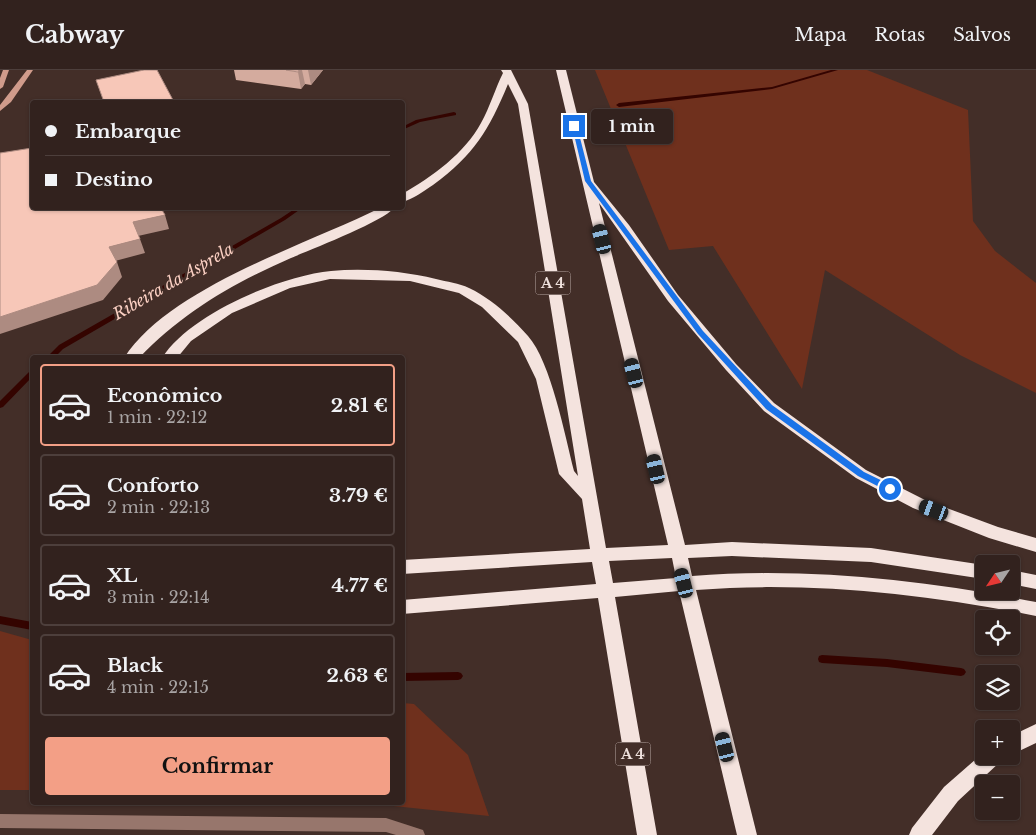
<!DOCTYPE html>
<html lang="pt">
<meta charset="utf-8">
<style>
body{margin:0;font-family:"Libre Baskerville",serif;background:#3a2a27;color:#f1f3f6;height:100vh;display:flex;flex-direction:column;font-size:19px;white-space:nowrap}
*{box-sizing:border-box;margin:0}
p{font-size:16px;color:#a8a4a4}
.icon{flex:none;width:28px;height:28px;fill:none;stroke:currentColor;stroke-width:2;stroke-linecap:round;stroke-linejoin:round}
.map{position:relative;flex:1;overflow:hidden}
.sheet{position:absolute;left:30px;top:285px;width:375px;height:450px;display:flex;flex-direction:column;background:#32221e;border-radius:5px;box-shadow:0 1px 4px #0004,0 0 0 1px #4d3f3c}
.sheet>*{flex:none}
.guide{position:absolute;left:30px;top:30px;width:375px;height:110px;border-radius:5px;box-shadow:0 1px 4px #0004,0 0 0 1px #4d3f3c;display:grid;align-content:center;height:110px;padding:0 15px;background:#32221e}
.needle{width:32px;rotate:235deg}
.buttons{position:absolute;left:975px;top:485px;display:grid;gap:10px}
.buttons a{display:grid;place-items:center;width:45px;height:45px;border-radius:5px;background:#32221e;box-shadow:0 1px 4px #0004,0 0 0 1px #4d3f3c;font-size:25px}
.end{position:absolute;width:22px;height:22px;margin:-11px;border:6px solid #1a73e8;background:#fff;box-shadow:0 0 0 2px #fff}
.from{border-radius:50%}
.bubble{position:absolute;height:35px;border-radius:5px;background:#32221e;box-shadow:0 1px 4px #0004,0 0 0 1px #4d3f3c;font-size:16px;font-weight:700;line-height:35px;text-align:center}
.car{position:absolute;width:15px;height:30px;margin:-15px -8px;border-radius:6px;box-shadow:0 0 4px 1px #0007;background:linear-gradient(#222 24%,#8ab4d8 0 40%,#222 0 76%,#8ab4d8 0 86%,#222 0)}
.guide b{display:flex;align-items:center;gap:18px;height:48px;font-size:19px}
.guide b+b{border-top:1px solid #4d3f3c}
.guide i{width:12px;height:12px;background:#f1f3f6}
ul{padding:9px 0 0;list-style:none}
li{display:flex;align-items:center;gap:15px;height:82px;margin:0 10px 8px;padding:0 5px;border:2px solid #4d3f3c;border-radius:5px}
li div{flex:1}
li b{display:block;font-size:19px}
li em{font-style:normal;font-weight:700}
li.active{border-color:#f39f86}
li>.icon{width:45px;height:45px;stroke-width:1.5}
.action{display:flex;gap:10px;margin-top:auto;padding:10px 15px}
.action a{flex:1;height:58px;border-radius:5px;background:#f39f86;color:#111;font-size:20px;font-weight:700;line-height:58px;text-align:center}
header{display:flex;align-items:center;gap:30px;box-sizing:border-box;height:70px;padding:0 25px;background:#32221e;border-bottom:1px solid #4d3f3c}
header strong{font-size:24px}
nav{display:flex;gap:28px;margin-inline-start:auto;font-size:18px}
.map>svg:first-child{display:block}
.green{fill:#6f301d}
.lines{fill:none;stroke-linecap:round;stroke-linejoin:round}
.stream{fill:#340400;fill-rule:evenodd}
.tertiary{fill:#97766c;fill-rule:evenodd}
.secondary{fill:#d09b8b;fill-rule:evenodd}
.motorway{fill:#f4e3de;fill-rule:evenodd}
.wall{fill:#d4ab9e}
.shaded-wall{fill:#ad8b81}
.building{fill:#f7c7b8;stroke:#ad8b81}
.route{fill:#1a73e8}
.labels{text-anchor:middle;stroke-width:5;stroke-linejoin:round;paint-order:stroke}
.shield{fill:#432e28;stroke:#bbaba7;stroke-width:1}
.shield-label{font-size:14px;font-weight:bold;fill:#efe1dd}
.water-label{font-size:16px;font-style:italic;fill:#fbd0c3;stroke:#432e28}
</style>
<header>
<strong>Cabway</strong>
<nav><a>Mapa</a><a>Rotas</a><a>Salvos</a></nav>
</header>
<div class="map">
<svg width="1036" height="765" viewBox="0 0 1036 765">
<rect width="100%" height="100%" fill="#432e28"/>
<path class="green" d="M595,0H867L968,40L973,151L995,181L1036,213V323L960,285L825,200L802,319L713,176L669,180Z
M0,561L32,570V720H0Z
M403,633L414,634L468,685L489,746L365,733L402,732Z"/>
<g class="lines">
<path class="stream" d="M831,0H838L772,19L619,37L616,35L619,33L772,17Z
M454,42L456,43V45L420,52L402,60V57L416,50Z
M296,138H302L285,150L63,279L54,288H46L59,275L281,148Z
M30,301H32V307L3,337L0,338V331Z
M0,546L32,552V560L0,554Z
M822,585L887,589L961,598L964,599L966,602L964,605L961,606L887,597L822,593L819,592L818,589L819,586Z
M458,602L461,603L463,606L461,609L458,610L402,611V603Z"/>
<path class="tertiary" d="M0,744L386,748L423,760L425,765H396L386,762L0,758Z"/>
<path class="secondary" d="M3,0H9L3,17L0,19V8Z
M27,0H33L11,32L0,41V35Z"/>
<path class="motorway" d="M501,0H511L528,34L606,478L668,475L556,0H566L594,112L629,155L678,225L736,294L774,333L866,400L925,430L998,457L1036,468V482L989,468L913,438L856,408L764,341L726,300L668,231L599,133L685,475L732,472L871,478L984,495V509L871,492L732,486L688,488L692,506C806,497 924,510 1036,532V546C926,524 808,511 696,520L757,765H737L679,521L615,527L657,765H637L598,528L402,544V530L596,514L592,492L402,504V490L590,479L582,429L559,404L536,309L518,272L482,237L459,223L410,211L330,209L290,218L232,243L191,271L177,288H162C190,244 280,206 331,201C365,198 403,201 436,209C447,212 459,213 469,218C492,229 511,247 528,266C551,292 565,366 574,401L578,406L518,34L508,14C489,60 474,85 433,115C424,121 413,129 402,132V124C432,107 465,83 481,53C490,37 495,19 503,3ZM672,488L676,508L613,513L609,491Z
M380,138H394C382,152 312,179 291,188C234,213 183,242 139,288H124C170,217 306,175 380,138Z
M1011,500L1036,505V519L1011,514Z
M1036,654V673L1011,685V666Z
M984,682V686H1002L1000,692L958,731L932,765H909L912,758L944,717Z"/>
</g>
<path class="wall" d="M234,0H323L311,15L305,14L301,19L236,10Z"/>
<path class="shaded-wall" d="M299,0H302L305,14L301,19L298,2Z
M308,0H323L311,15Z
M165,145L169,159L138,166L133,152Z
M140,169L145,183L115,191L109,177Z
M117,192L122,207L103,230L0,264V247Z"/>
<path class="building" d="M144,0H157L174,32H104L96,10Z
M286,0H299L298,2Z
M32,78V138H161L165,145L133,152L140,169L109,177L117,192L97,215L0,247V83Z"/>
<path class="route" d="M574,54L577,56L591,111L703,261L772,335L864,402L893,416V421H887L858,406L766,339L698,264L585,111L572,56Z"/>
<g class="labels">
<g class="shield">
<rect x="535.5" y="201.5" width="35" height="23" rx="4"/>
<rect x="615.5" y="672.5" width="35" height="23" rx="4"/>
</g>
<g class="shield-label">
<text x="553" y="218">A 4</text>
<text x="633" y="689">A 4</text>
</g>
<g class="water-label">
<text transform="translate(173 211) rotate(-30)" y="6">Ribeira da Asprela</text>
</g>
</g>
</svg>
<div class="buttons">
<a><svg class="needle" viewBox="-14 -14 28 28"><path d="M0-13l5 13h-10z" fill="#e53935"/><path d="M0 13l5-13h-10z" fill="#a8a4a4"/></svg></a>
<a><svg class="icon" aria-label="locate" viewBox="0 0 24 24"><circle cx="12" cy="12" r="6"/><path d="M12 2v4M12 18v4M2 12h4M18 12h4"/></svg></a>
<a><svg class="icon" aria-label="layers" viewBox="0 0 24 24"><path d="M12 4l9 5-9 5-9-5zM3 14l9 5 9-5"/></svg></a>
<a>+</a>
<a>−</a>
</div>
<i class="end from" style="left:890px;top:419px"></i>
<i class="end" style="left:574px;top:56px"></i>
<div class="bubble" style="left:591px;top:39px;width:82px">1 min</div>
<i class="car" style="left:602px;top:169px;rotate:346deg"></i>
<i class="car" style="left:634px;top:303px;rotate:346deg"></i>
<i class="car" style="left:656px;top:399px;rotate:347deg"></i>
<i class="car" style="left:934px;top:440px;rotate:291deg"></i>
<i class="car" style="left:684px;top:513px;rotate:346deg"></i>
<i class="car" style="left:725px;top:677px;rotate:346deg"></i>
<div class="guide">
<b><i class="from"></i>Embarque</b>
<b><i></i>Destino</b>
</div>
<section class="sheet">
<ul>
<li class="active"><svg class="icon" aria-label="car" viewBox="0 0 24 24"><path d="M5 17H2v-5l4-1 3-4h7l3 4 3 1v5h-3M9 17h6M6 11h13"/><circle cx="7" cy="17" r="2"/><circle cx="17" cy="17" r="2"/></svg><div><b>Econômico</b><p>1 min · 22:12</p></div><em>2.81 €</em></li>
<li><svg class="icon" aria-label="car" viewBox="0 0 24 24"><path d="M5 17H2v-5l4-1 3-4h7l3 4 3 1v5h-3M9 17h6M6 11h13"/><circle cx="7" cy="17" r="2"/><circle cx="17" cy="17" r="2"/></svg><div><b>Conforto</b><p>2 min · 22:13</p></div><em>3.79 €</em></li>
<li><svg class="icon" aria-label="car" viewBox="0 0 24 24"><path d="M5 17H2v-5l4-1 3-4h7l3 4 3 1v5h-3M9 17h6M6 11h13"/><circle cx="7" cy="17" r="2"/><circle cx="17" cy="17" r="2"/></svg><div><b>XL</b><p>3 min · 22:14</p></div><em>4.77 €</em></li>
<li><svg class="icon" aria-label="car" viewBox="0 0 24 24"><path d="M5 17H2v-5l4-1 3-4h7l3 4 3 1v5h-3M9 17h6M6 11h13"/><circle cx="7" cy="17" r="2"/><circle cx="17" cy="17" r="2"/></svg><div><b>Black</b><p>4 min · 22:15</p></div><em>2.63 €</em></li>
</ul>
<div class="action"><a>Confirmar</a></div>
</section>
</div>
